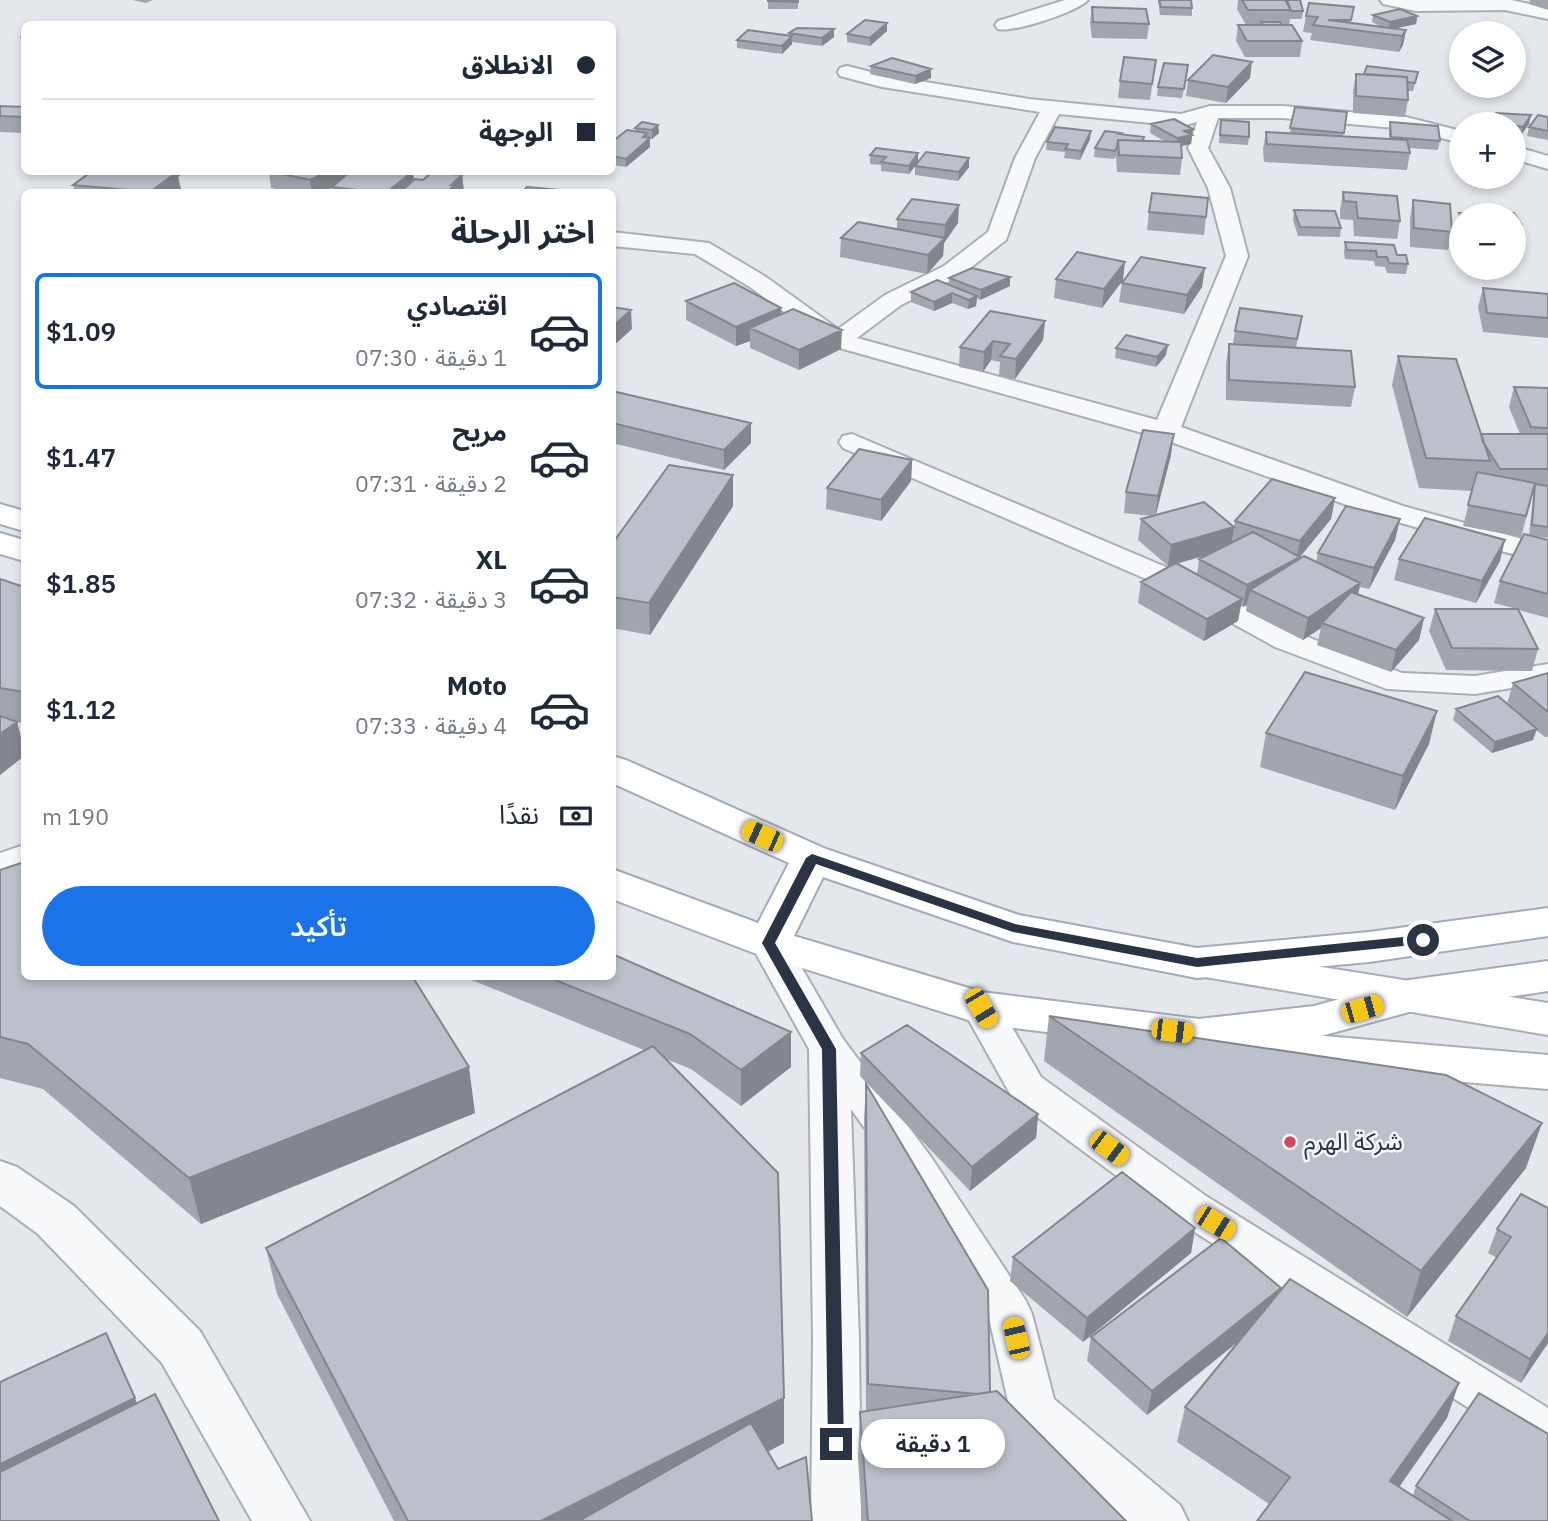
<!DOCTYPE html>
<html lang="ar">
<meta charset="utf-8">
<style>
body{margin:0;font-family:"IBM Plex Sans","Noto Sans Arabic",sans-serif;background:#f6f6f7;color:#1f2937;direction:rtl;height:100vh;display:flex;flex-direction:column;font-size:26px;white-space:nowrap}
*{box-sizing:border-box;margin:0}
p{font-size:23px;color:#747a83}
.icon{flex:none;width:38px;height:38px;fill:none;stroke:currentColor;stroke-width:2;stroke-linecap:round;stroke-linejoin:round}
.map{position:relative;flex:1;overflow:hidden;direction:ltr}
.side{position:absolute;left:21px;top:189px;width:595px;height:791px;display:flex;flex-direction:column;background:#fff;border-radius:10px;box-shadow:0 4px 10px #0003;direction:rtl}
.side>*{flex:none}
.guide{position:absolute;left:21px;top:21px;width:595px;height:154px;border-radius:10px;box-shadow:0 4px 10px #0003;direction:rtl;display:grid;align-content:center;height:154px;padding:0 21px;background:#fff}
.tools{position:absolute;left:1449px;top:21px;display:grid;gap:14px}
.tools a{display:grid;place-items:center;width:77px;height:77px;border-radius:50%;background:#fff;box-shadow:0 4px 10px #0003;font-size:35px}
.end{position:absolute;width:32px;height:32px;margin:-16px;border:9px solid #2b3445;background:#fff;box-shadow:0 0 0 4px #fff}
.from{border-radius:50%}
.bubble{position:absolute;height:49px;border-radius:24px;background:#fff;box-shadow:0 4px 10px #0003;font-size:23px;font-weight:600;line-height:49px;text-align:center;direction:rtl}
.car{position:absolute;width:21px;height:42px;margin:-21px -10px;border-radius:9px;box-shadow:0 0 5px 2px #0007;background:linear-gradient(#f5c518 24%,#345 0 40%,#f5c518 0 76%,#345 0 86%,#f5c518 0)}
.guide b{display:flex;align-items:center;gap:24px;height:66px;font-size:26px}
.guide b+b{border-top:2px solid #e0e1e3}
.guide i{width:18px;height:18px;background:#1f2937}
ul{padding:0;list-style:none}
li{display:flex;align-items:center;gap:21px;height:116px;margin:0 14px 10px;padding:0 7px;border:4px solid transparent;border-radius:10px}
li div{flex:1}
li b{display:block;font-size:26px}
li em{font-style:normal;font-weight:600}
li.current{border-color:#1a73e8}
li>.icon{width:63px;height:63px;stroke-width:1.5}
h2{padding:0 21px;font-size:32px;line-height:84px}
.pay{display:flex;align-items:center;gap:18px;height:77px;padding:0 21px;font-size:26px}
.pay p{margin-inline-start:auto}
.primary-button{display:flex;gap:14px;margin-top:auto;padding:14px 21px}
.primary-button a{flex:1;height:80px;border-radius:42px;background:#1a73e8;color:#fff;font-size:28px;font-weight:600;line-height:80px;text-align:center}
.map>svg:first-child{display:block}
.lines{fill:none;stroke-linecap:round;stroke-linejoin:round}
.minor-casing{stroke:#a9aeb7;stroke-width:4}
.tertiary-casing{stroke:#a9aeb7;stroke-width:4}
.secondary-casing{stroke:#a9aeb7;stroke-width:4}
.primary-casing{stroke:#a3abb8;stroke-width:4}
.minor{fill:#f7f8fa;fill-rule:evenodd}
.tertiary{fill:#f7f8fa;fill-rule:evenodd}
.secondary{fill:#fff;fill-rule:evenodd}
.primary{fill:#fff;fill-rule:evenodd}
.wall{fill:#a1a5ae;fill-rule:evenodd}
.shaded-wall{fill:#83868d}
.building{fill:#bbc0ca;stroke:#83868d;stroke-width:2}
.route{fill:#2b3445}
.poi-dot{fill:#d1495b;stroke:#f4f6f9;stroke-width:2.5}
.labels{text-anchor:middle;stroke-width:5;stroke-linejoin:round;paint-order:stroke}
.near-poi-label{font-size:24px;fill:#2b3445;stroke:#f4f6f9;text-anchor:start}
</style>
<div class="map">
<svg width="1548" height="1521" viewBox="0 0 1548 1521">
<rect width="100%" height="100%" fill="#e4e7ec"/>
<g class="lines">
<defs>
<path id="minor" d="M1065,0H1088C1077,12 1013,33 998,29L995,25L998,21Z
M1380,0H1511L1548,8V19L1505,10L1416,11L1383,4Z
M847,66L883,75L1029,99L1181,114L1210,106H1283L1406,117L1461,131V143L1406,129L1283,118H1218L1208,148L1230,188L1248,256L1181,427L1403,506L1548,546V564L1383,518L1157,437L829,345L750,287L695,254L612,246V232L709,243L766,277L838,329L885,295L944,266L988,232L1015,158L1040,112L882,87L840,76L838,72L840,68ZM1059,114L1182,126L1197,122L1188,148L1208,188L1226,256L1157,420L857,338L901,305L960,276L1006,240L1035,158Z
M1514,146L1548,156V169L1514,159Z
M852,434L1194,579L1297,633L1402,673L1475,676L1548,664V682L1475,694L1387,689L1275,647L1174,591L843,448L839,442L843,436Z
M24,845V869L0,877V853Z
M769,930L782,934L843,1039L931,1157L1026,1301L1032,1314L1054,1399L1180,1505L1188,1521H1127L1016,1424L1010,1410L989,1318L901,1179L851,1109L859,1341L861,1521H811L813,1341L809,1049L750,943L756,934Z
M981,994L995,998L1041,1077L1206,1196L1548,1408V1454L1531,1448L1176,1220L1013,1099L962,1008L967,998Z"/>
<path id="tertiary" d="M0,1161L17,1167L74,1206L200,1331L310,1521H252L162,1363L38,1234L0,1206Z"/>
<path id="secondary" d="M1208,949L1548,1003V1035L1193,975L1186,964L1193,953Z
M1208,1020L1324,1036L1548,1055V1089L1324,1070L1192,1048L1185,1036L1192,1024Z"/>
<path id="primary" d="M0,504L24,511V531L0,524Z
M0,533L24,540V561L0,554Z
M612,756L626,760L826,849L1019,915L1197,948L1369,932L1548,908V936L1369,962L1197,978L1013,942L823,877L794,936L982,992L1199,1019L1314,1006L1409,980L1548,961V991L1409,1012L1314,1038L1199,1051L981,1024L754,953L612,899V869L758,923L789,863L612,783Z"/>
</defs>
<use href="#minor" class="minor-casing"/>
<use href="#tertiary" class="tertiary-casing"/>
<use href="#secondary" class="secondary-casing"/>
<use href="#primary" class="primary-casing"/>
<use href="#minor" class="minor"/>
<use href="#tertiary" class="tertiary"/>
<use href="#secondary" class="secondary"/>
<use href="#primary" class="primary"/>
</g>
<path class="wall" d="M132,0H153L146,3Z
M768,0H798V9H768Z
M1158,0H1191L1192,8V16L1160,15Z
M1238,0H1285L1286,2L1287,0L1303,11L1302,19H1290L1289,25L1302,41L1300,57H1245L1236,41L1238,25H1246L1237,9Z
M1530,0H1548V10L1529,4Z
M1092,7L1149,24L1147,39L1092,38L1090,23Z
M1354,7L1351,22L1380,26L1372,22L1373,15L1417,16L1416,24L1396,28L1406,30L1403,45L1399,52L1310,40L1312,33L1303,32L1306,16Z
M887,23V31L870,46L847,42V34Z
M789,33L834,37L822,46L792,42V44L782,54L737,48V40L789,35Z
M24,34V45L22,44L20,36Z
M1156,60L1150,100L1118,98L1120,81Z
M871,66L931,69V78L915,84L870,74Z
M1187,74L1182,98L1157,96L1158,87Z
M1356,74L1416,80L1413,91H1408V100L1405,117L1353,113V90Z
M1250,78L1226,103L1186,96L1188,80Z
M0,106L24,107V133L0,132Z
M1295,107L1347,112L1343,136L1389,139V131L1390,122L1440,141L1438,150L1409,148L1410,153L1407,170L1264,162L1263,149L1266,132L1290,133Z
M1548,117V140L1527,136L1529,127Z
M1221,120L1249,137L1248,145L1219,143Z
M1490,121L1529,124L1521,135L1514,134V124H1489Z
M1151,124L1193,129L1191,144L1181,146L1182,158L1180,175L1117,172L1116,156L1114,159L1094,157L1095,148L1120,135L1144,141L1166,142L1150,133Z
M658,125L659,133L652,139H650V147L626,167L612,165V142L635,131V128Z
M1090,139L1080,160L1064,158L1065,152L1046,150L1047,142Z
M918,153V162L969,158V167L958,181L915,175V166L909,174L881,171V165L870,164V155Z
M269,172H346V175L414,180L462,175L464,192H332V188L323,192H290L271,188Z
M178,177L181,189L176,192H75L73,185Z
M1343,192L1400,221L1397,239L1354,236L1353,220L1340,219V210Z
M1208,198L1204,235L1147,230L1149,212Z
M1413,200L1452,232L1448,250L1410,247V218Z
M1294,210L1341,228L1340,237L1298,236L1293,220Z
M1459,213H1514L1521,224L1519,233H1514V215H1461V230L1457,222Z
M897,219L958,223L944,243L943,256L927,274L840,257L841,238L897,229Z
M1345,242L1397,255L1408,264L1406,274L1387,273L1385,267L1375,266L1374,261L1345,259L1344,252Z
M949,278L1010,286L980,300L977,298L976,306L968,309L952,303L934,311L911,302V292L949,285Z
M1056,279L1123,280L1102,308L1054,298Z
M1122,283L1202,287L1184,314L1119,302Z
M1483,288L1548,294V338L1483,332L1478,307Z
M686,301L781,314L841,349L799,370L750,348V341L736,346L686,320Z
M1302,316L1296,348L1355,387L1351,407L1226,400V364L1229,344H1233L1235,331Z
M1045,321L1043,340L1015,379L999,376L1000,362L991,360L983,372L959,367L960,347Z
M1116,348L1166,355L1156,367L1115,358Z
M1398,356L1481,434H1520L1509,407L1514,387L1548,388V538L1534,536L1548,540V618L1519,610L1538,649L1532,671L1446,670L1429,631L1435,609H1517L1494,603L1500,581L1529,535L1534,490L1521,537L1463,526L1472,491L1419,488L1392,385Z
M612,391L751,443L724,470L612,443Z
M1171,455L1156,515L1234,527L1235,521L1335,498L1331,519L1300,557V559L1316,562L1318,553L1400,519L1395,540L1369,589L1360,587L1358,595L1424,618L1419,640L1391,672L1317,645L1321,628L1303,640L1246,611L1247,604L1243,607L1241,606L1238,621L1204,641L1138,603L1141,582L1175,564L1168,566L1138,540L1141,519L1152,516L1124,513L1126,492ZM1207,555L1199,559L1197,575L1176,564Z
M912,460L911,481L881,521L826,509L827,488Z
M733,475V506L650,635L612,628V544Z
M1399,559L1500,561L1476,603L1394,580Z
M0,579L24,587V723L17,722L24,750V756L0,775Z
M1548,673V737H1545L1536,730L1533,740L1492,753L1453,720L1456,709L1507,704L1513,683Z
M1266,733L1429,744L1395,810L1260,767Z
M0,870L475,1113L201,1224L43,1089L0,1078Z
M462,976H612L791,1067L741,1106L691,1069L666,1059L784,1398V1443L768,1452L778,1469L812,1521H394L277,1294L266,1248L644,1050Z
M1049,1016L1526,1168L1407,1317L1044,1061Z
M861,1053L1038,1114L1036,1138L970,1191L860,1076Z
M866,1084L990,1392L1126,1521H862L858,1457L860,1412L866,1411L864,1119Z
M1521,1194L1548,1343L1521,1383L1448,1341L1456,1316L1497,1258L1488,1253L1497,1229Z
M1195,1228L1191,1253L1083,1342L1010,1281L1013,1257Z
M1281,1288L1279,1292L1447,1418L1399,1487L1413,1496L1416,1486L1548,1521H1257L1269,1504L1177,1442L1185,1407L1240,1340L1147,1415L1087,1361L1091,1337Z"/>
<path class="shaded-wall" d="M1417,16L1416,24L1388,30L1390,22Z
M887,23V31L870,46V38Z
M834,29V37L822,46V38Z
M1406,30L1403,45L1399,52L1402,36Z
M792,36V44L782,54V46Z
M1252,62L1250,78L1226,103L1228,87Z
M931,69V78L915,84L916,76Z
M1531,115L1529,124L1521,135L1523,127Z
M658,125L659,133L652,139V130Z
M1193,129L1191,144L1176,147L1177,138L1184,131Z
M1091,131L1090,139L1080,160L1081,151Z
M647,133V140L650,138V147L626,167V159Z
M918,153V162L909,174V166Z
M969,158V167L958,181L959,172Z
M175,172H184L178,177L181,189L176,192H150Z
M327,172H346L347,180L323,192H312L310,180Z
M412,172H413L415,188L410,192H387Z
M462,175L464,192H447L451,185Z
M959,205L958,223L944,243L943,256L927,274L928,255L944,239L945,225Z
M1125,262L1123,280L1102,308L1104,289Z
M1205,268L1202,287L1184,314L1187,295Z
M1010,277V286L980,300L981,290Z
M952,293V303L934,311V302Z
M977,296L976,306L968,309L969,300Z
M781,308V327L750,328V341L736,346V327Z
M631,310L632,329L612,347V327Z
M1045,321L1043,340L1015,379L1016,359Z
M842,330L841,349L799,370V350Z
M993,341L991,360L983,372L984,352Z
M1168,345L1166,355L1156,367L1157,357Z
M751,423V443L724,470V450Z
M1174,434L1171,455L1155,517L1158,496Z
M912,460L911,481L881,521V500Z
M733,475V506L650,635L649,603Z
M1335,498L1331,519L1299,558L1296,579L1250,590L1247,604L1243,607L1247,585L1296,559L1300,541Z
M1400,519L1395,540L1369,589L1374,568Z
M1234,527L1231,548L1168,566L1171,545Z
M1505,540L1500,561L1476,603L1482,581Z
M1360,583L1356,605L1322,623L1321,628L1303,640L1308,618Z
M1242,599L1238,621L1204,641L1207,619Z
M1424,618L1419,640L1391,672L1396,650Z
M1437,711L1429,744L1395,810L1403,776Z
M17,722L24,750V756L0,775V734Z
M1537,729L1533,740L1492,753L1495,742Z
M791,1032V1067L741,1106V1070Z
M469,1067L475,1113L201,1224L189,1178Z
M1038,1114L1036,1138L970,1191L972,1167Z
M1542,1123L1526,1168L1407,1317L1421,1271Z
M1195,1228L1191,1253L1083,1342L1087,1318Z
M1281,1288L1275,1312L1147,1415L1152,1391Z
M1548,1333V1343L1521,1383L1530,1359Z
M1459,1383L1447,1418L1379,1516L1390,1481Z
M135,1398L147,1433L0,1506V1464Z
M784,1398V1443L633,1521H541Z"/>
<path class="building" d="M768,0H798V2L768,1Z
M1159,0H1191L1192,8L1161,7Z
M1242,0H1285L1291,10H1248Z
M1287,0H1300L1303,11H1291Z
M1309,3L1354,7L1351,20H1328L1406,30L1402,36L1313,25L1318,17L1306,16Z
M1092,7L1146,9L1149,24L1093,22Z
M1400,9L1417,16L1390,22L1373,15Z
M865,20L887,23L870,38L847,34Z
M1261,22H1280L1282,25H1263Z
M1238,25H1292L1302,41H1247Z
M797,28L834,29L822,38L789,33Z
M748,30L792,36L782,46L737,40Z
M1213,55L1252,62L1228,87L1188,80Z
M1124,57L1156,60L1152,84L1120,81Z
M892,58L931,69L916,76L871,66Z
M1164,63L1188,65L1184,89L1158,87Z
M1367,66L1418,72L1415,83L1407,82V77L1364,74Z
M1356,74L1407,77L1408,100L1356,96Z
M0,106L24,107V117L0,116Z
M1295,107L1347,112L1344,133L1290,128Z
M1496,113L1531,115L1523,127L1490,121Z
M1538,115L1548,117V131L1529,127Z
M1174,119L1193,129L1184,131L1192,135L1177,138L1151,124Z
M1221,120L1249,122V137L1220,135Z
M642,122L658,125L652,130L635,128Z
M1390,122L1438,126L1440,141L1391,137Z
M1055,127L1091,131L1081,151L1065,149L1068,144L1047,142Z
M627,130L647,133L643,137L650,138L626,159L612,156V142Z
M1105,131L1121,133L1119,134L1144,137L1142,141L1118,140L1117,147L1115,151L1095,148Z
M1266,132L1407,140L1410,153L1267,144Z
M1118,140L1181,142L1182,158L1119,155Z
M876,148L918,153L909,166L881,162L886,157L870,155Z
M926,152L969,158L959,172L915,166Z
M91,172H177L150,192L73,185Z
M273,172H327L310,180Z
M350,172H412L387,192H375L332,187Z
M432,172L462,175L451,185H455L447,192H400L415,179L423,180Z
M527,187L583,192H522Z
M1343,192L1397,196L1400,221L1358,218L1356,202L1344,201Z
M1152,193L1208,198L1206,217L1149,212Z
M912,199L959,205L945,225L897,219Z
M1413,200L1450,204L1452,232L1414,228Z
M1294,210L1335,211L1341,228L1300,227Z
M1459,213H1514L1521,224H1514V215H1461V217Z
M858,222L945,238L928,255L841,238Z
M1345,242L1394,245L1397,255H1406L1408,264L1389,263L1387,257H1377L1376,251L1347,250Z
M1077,252L1125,262L1104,289L1056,279Z
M1141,257L1205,268L1187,295L1122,283Z
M972,268L1010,277L981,290L949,278Z
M937,280L977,296L969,300L952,293L934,302L911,292Z
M734,283L781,308L736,327L686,301Z
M1483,288L1548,294V318L1487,313Z
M612,307L631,310L612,327Z
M1240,308L1302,316L1297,339L1235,331Z
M793,309L842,330L799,350L750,328Z
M990,311L1045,321L1016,359L1000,356L1010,344L993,341L984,352L960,347Z
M1126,335L1168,345L1157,357L1116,348Z
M1229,344L1351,351L1355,387L1229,380Z
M1398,356L1456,359L1490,461L1426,458Z
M1514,387L1548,388V428L1531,427Z
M612,391L751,423L724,450L612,423Z
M1143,430L1174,434L1158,496L1126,492Z
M1481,434H1548V469H1500L1483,442Z
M859,449L912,460L881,500L827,488Z
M669,465L733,475L649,603L612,597V544Z
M1477,472L1535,483L1526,516L1468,505Z
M1272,479L1335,498L1300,541L1235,521Z
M1535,484L1548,486V527L1532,525Z
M1204,502L1234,527L1171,545L1141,519Z
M1346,506L1400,519L1374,568L1318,553Z
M1425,518L1505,540L1482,581L1399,559Z
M1253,532L1300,557L1247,585L1199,559Z
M1524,534L1548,540V594L1500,581Z
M1304,556L1360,583L1308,618L1250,590Z
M1176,563L1242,599L1207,619L1141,582Z
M0,579L24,587V692L0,688Z
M1351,592L1424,618L1396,650L1322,623Z
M1435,609H1518L1538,649L1452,648Z
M1305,672L1437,711L1403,776L1266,733Z
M1548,673V712L1513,683Z
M1498,696L1537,729L1495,742L1456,709Z
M0,716L17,722L0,734Z
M24,862V976H412L469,1067L189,1178L28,1044L0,1037V870Z
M612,954L791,1032L741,1070L690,1034L545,976H612Z
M1049,1016L1446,1075L1542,1123L1421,1271Z
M907,1025L1038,1114L972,1167L861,1053Z
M653,1046L778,1173L784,1398L541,1521H408L266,1248Z
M866,1084L988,1290L990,1392L977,1394L868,1384Z
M1122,1172L1195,1228L1087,1318L1013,1257Z
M1521,1194L1548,1208V1333L1530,1359L1456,1316L1511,1237L1497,1229Z
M1221,1238L1281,1288L1152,1391L1091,1337Z
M1290,1279L1459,1383L1390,1481L1452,1521H1257L1290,1477L1185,1407Z
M106,1333L135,1398L0,1464V1382Z
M997,1391L1126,1521H868L860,1412Z
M1479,1393L1548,1434V1521H1470L1416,1486Z
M155,1394L219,1521H0V1472Z
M751,1423L778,1469L806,1457L812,1521H579Z"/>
<path class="route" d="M812,854L1015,924L1197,958L1423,935L1429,940L1423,944L1197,967L1013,932L816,864L775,943L836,1049L844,1444L842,1449L836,1451L830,1449L828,1444L822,1049L762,943L806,858Z"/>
<circle class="poi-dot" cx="1290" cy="1142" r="7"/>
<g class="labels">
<g class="near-poi-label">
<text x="1304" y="1150">شركة الهرم</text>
</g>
</g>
</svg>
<div class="tools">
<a><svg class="icon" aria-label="layers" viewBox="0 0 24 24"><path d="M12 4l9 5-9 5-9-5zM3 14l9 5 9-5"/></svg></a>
<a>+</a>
<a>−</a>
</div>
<i class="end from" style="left:1423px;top:940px"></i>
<i class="end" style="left:836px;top:1444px"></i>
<div class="bubble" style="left:861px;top:1419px;width:144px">1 دقيقة</div>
<i class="car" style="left:762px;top:836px;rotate:294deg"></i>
<i class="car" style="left:981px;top:1008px;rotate:149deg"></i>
<i class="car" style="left:1362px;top:1009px;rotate:74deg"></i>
<i class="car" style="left:1172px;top:1031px;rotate:97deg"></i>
<i class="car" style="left:1109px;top:1148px;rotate:127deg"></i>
<i class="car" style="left:1215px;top:1223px;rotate:122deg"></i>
<i class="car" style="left:1016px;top:1338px;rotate:347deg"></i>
<div class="guide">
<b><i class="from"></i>الانطلاق</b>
<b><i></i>الوجهة</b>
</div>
<section class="side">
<h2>اختر الرحلة</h2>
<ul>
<li class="current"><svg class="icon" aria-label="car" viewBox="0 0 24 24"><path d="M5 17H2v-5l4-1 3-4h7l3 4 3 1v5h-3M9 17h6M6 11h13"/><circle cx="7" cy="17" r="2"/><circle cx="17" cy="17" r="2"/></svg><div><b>اقتصادي</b><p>1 دقيقة · 07:30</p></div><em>$1.09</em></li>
<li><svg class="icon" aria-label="car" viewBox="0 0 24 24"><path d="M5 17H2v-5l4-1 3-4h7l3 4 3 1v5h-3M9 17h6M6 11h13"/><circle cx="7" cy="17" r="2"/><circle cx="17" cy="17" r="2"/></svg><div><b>مريح</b><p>2 دقيقة · 07:31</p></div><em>$1.47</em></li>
<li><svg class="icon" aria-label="car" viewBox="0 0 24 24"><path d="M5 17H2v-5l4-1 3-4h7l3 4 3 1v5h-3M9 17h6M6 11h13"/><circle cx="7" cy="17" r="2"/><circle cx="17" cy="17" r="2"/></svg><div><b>XL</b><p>3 دقيقة · 07:32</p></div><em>$1.85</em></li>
<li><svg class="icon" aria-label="car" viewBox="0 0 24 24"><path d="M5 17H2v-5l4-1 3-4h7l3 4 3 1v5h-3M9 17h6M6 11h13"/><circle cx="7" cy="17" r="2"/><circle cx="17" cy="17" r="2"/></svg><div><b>Moto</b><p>4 دقيقة · 07:33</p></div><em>$1.12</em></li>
</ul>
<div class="pay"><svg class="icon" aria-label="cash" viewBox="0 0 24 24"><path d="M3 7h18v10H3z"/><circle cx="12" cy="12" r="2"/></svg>نقدًا<p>190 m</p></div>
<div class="primary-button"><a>تأكيد</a></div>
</section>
</div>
